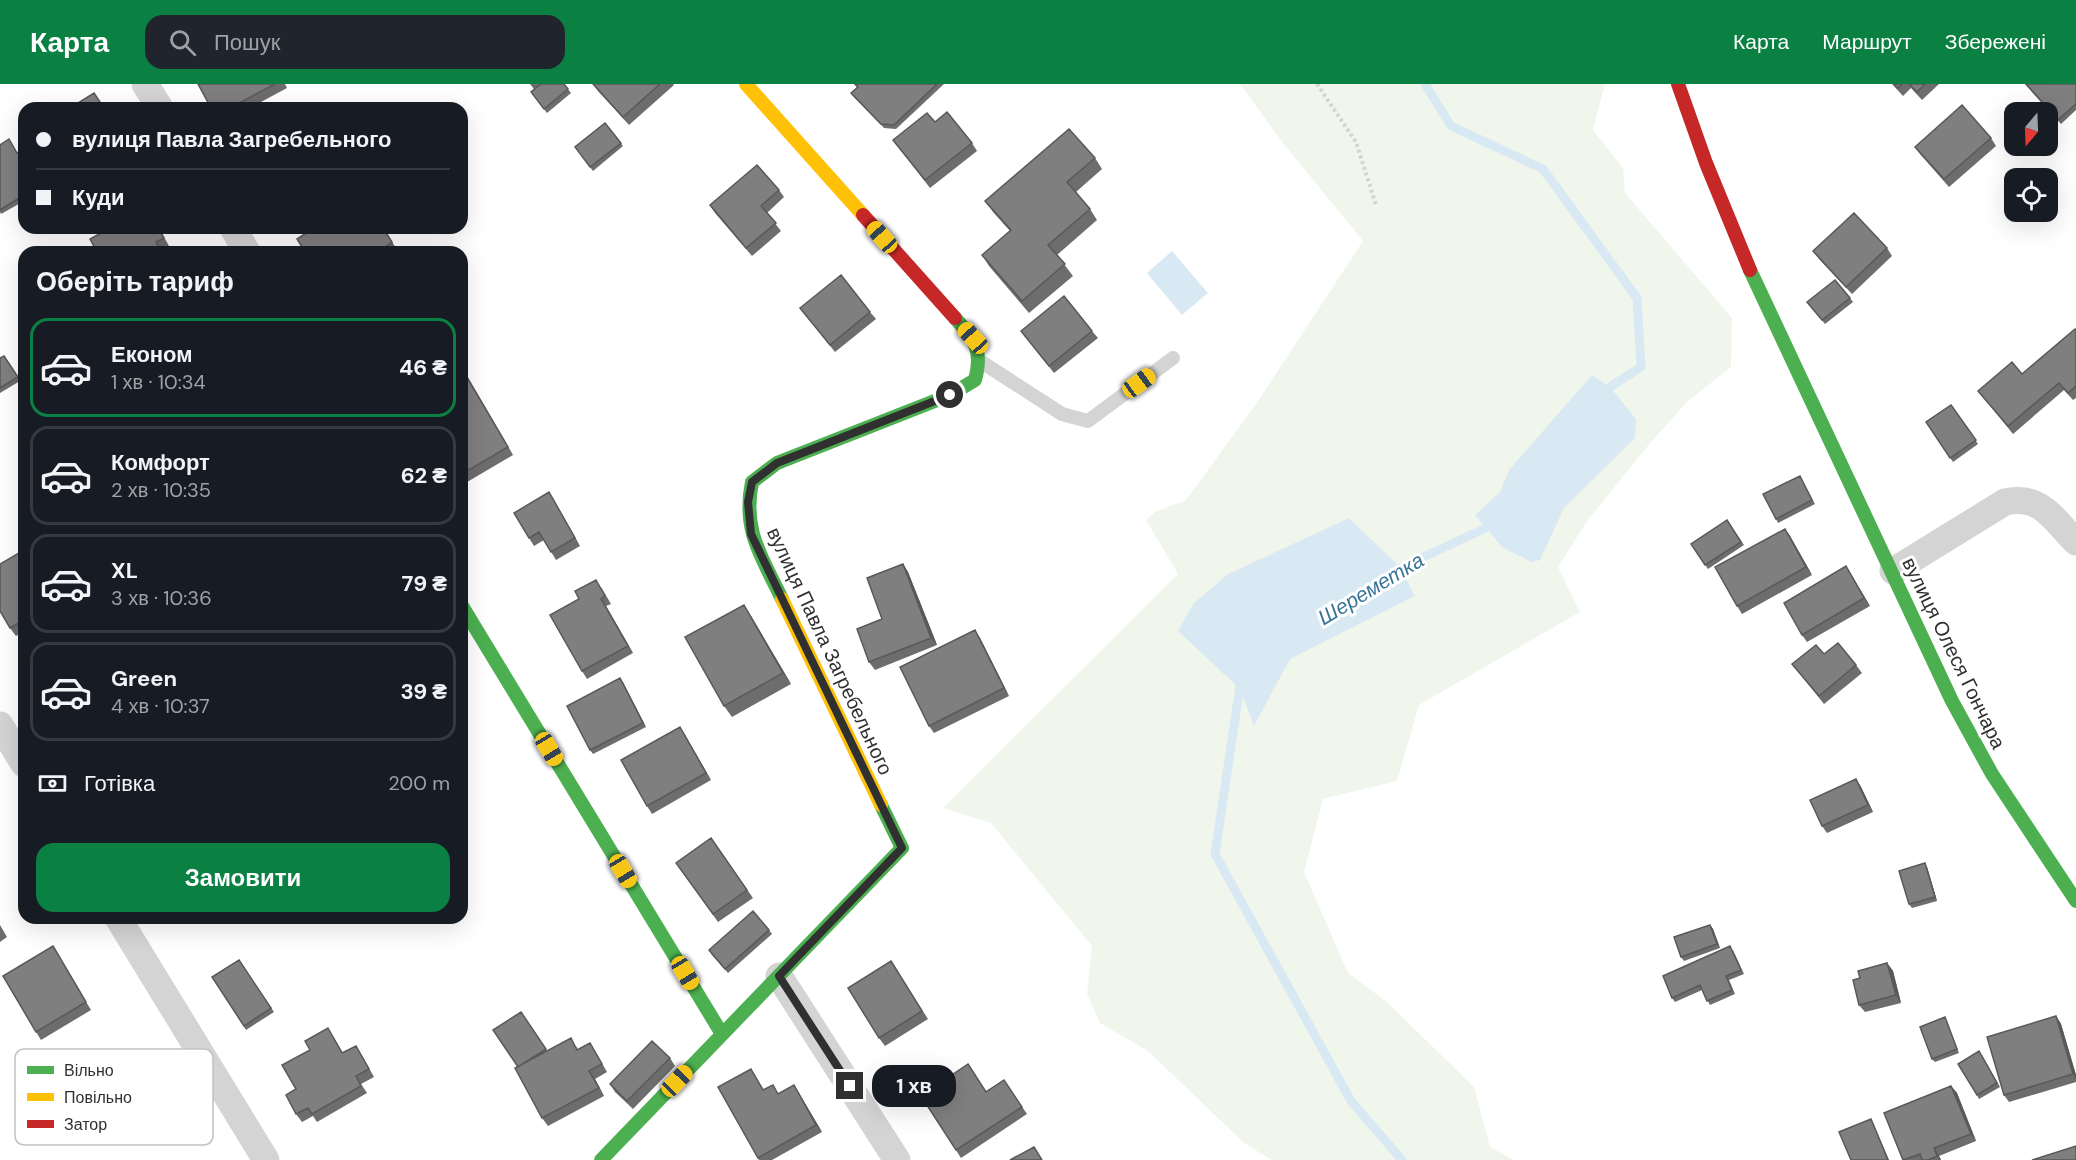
<!DOCTYPE html>
<html lang="uk">
<meta charset="utf-8">
<style>
body{margin:0;font-family:"DM Sans",sans-serif;background:#20242c;color:#f1f3f6;height:100vh;display:flex;flex-direction:column;font-size:22px;white-space:nowrap}
*{box-sizing:border-box;margin:0}
p{font-size:20px;color:#9ea1a6}
.icon{flex:none;width:33px;height:33px;fill:none;stroke:currentColor;stroke-width:2;stroke-linecap:round;stroke-linejoin:round}
.map{position:relative;flex:1;overflow:hidden}
.side{position:absolute;left:18px;top:162px;width:450px;height:678px;display:flex;flex-direction:column;background:#171b24;border-radius:18px;box-shadow:0 6px 24px #0002}
.side>*{flex:none}
.top-card{position:absolute;left:18px;top:18px;width:450px;height:132px;border-radius:18px;box-shadow:0 6px 24px #0002;display:grid;align-content:center;height:132px;padding:0 18px;background:#171b24}
.needle{width:39px;rotate:199deg}
.fabs{position:absolute;left:2004px;top:18px;display:grid;gap:12px}
.fabs a{display:grid;place-items:center;width:54px;height:54px;border-radius:12px;background:#171b24;box-shadow:0 6px 24px #0002;font-size:30px}
.end{position:absolute;width:27px;height:27px;margin:-14px;border:8px solid #303030;background:#fff;box-shadow:0 0 0 3px #fff}
.from{border-radius:50%}
.bubble{position:absolute;height:42px;border-radius:18px;background:#171b24;box-shadow:0 6px 24px #0002;font-size:20px;font-weight:700;line-height:42px;text-align:center}
.car{position:absolute;width:18px;height:36px;margin:-18px -9px;border-radius:8px;box-shadow:0 0 4px 2px #0007;background:linear-gradient(#f5c518 24%,#345 0 40%,#f5c518 0 76%,#345 0 86%,#f5c518 0)}
.top-card b{display:flex;align-items:center;gap:21px;height:57px;font-size:22px}
.top-card b+b{border-top:2px solid #363941}
.top-card i{width:15px;height:15px;background:#f1f3f6}
ul{padding:0;list-style:none}
li{display:flex;align-items:center;gap:18px;height:99px;margin:0 12px 9px;padding:0 6px;border:3px solid #363941;border-radius:18px}
li div{flex:1}
li b{display:block;font-size:22px}
li em{font-style:normal;font-weight:700}
li.selected{border-color:#0b8043}
li>.icon{width:54px;height:54px;stroke-width:1.5}
h2{padding:0 18px;font-size:27px;line-height:72px}
.pay{display:flex;align-items:center;gap:15px;height:66px;padding:0 18px;font-size:22px}
.pay p{margin-inline-start:auto}
.cta{display:flex;gap:12px;margin-top:auto;padding:12px 18px}
.cta a{flex:1;height:69px;border-radius:18px;background:#0b8043;color:#fff;font-size:24px;font-weight:700;line-height:69px;text-align:center}
header{display:flex;align-items:center;gap:36px;box-sizing:border-box;height:84px;padding:0 30px;background:#0b8043;color:#fff}
header strong{font-size:28px}
nav{display:flex;gap:33px;margin-inline-start:auto;font-size:21px}
.search{width:420px;height:54px;background:#20242c;display:flex;align-items:center;gap:15px;box-sizing:border-box;padding:0 21px;border-radius:18px;color:#9ea1a6;font-size:22px}
.map>svg:first-child{display:block}
.green{fill:#f1f6ec}
.water{fill:#d9e9f3}
.lines{fill:none;stroke-linecap:round;stroke-linejoin:round}
.stream{stroke:#d9e9f3;stroke-width:9}
.path{stroke:#d4d4d4;stroke-width:4;stroke-dasharray:3 3;stroke-linecap:butt}
.lane{stroke:#d4d4d4;stroke-width:14}
.street{stroke:#d4d4d4;stroke-width:27}
.fast{stroke:#4caf50;stroke-width:14}
.slow{stroke:#ffc107;stroke-width:14}
.jam{stroke:#c62828;stroke-width:14}
.wall{fill:#6d6d6d}
.shaded-wall{fill:#595959}
.building{fill:#7f7f7f;stroke:#595959;stroke-width:1.5}
.route{stroke:#303030;stroke-width:8}
.labels{text-anchor:middle;stroke-width:6;stroke-linejoin:round;paint-order:stroke}
.street-label{font-size:20px;fill:#303030;stroke:#fff}
.water-label{font-size:21px;font-style:italic;fill:#397497;stroke:#fff}
.key{fill:#fff;stroke:#c1c1c1;stroke-width:1.5}
.key-label{font-size:16px;fill:#303030}
</style>
<header>
<strong>Карта</strong>
<div class="search"><svg class="icon" aria-label="search" viewBox="0 0 24 24"><circle cx="10" cy="10" r="6"/><path d="M15 15l6 6"/></svg>Пошук</div>
<nav><a>Карта</a><a>Маршрут</a><a>Збережені</a></nav>
</header>
<div class="map">
<svg width="2076" height="1076" viewBox="0 0 2076 1076">
<rect width="100%" height="100%" fill="#fff"/>
<path class="green" d="M1240,0H1605L1593,46L1623,84L1625,109L1732,234L1731,283L1688,317L1651,358L1588,436L1558,483L1580,528L1419,621L1397,697L1323,715L1304,788L1348,889L1387,918L1474,1003L1490,1063L1514,1076H1272L1244,1059L1148,967L1100,939L1087,910L1092,862L991,739L943,724L1178,490L1146,436L1155,428L1186,416L1256,320L1363,157L1283,59Z"/>
<path class="water" d="M1172,167L1208,209L1182,231L1147,189Z
M1592,291L1610,303L1636,335L1635,354L1564,424L1540,476L1532,478L1503,464L1475,431L1500,408L1509,386Z
M1349,434L1400,483L1415,512L1290,575L1254,642L1240,605L1178,547L1193,520L1228,490Z"/>
<g class="lines">
<path class="stream" d="M1425,0L1451,42L1543,85L1637,214L1641,283L1610,303L1603,310
M1391,488L1486,444L1491,438
M1241,595L1215,770L1351,1017L1402,1076"/>
<path class="path" d="M1317,0L1356,58L1376,121"/>
<path class="lane" d="M980,277L1062,330L1088,337L1173,274"/>
<path class="street" d="M145,0L160,24
M233,144L247,168
M1893,487L2005,418C2041,410 2053,435 2076,458
M0,641L24,680
M118,834L266,1076
M779,892L897,1076"/>
<path class="fast" d="M1750,186L1952,617L1992,690L2076,817
M782,515C762,473 742,447 752,398L777,379L950,311L975,296C983,266 975,256 955,234
M462,522L722,950
M601,1076L902,764L881,721"/>
<path class="slow" d="M746,0L863,131
M782,515L881,721"/>
<path class="jam" d="M1678,0L1706,79L1750,186
M863,131L955,234"/>
</g>
<path class="wall" d="M198,0H285L287,4L250,24H211Z
M530,0H564L571,9L547,29L531,8L534,5Z
M593,0H673L674,1L629,41L598,7Z
M854,0H944L896,45L884,44L854,13L851,9L857,3Z
M1892,0H1939L1922,16L1911,4L1903,12Z
M2025,0H2075L2076,1V26L2061,40Z
M935,38L972,59L977,67L930,104L893,56Z
M605,39L623,62L593,87L575,63Z
M1991,54L1996,62L1949,103L1920,70L1915,63Z
M0,61L18,69L24,65V117L1,130L0,128Z
M1095,74L1102,85L1076,108L1090,125L1097,136L1057,171L1073,192L1029,229L989,182L982,171L1010,147L993,128L985,117Z
M779,106L784,113L767,129L781,147L752,172L715,129L710,121Z
M110,144H159L169,162L162,166Z
M384,144L397,166L394,168H305Z
M1887,164L1892,172L1852,210L1819,175L1813,167Z
M1850,214L1853,218L1825,240L1810,222Z
M800,224L870,228L876,235L835,268Z
M2076,246V314L2073,316L2064,306L2013,350L1978,307L2022,290Z
M1021,247H1092L1098,254L1054,289Z
M4,272L20,297L0,309V274Z
M462,284L513,371L462,401Z
M1951,321L1978,360L1953,378L1926,338Z
M1800,392L1815,420L1778,439L1776,435Z
M549,408L580,462L556,476L544,456L534,462L529,454Z
M1727,436L1744,461L1708,485L1691,460Z
M1785,445L1790,452L1812,491L1742,530L1737,522Z
M24,466V547L16,552L10,544Z
M903,480L908,488L937,561L875,586L869,578L882,535Z
M1846,482L1870,522L1807,558L1802,551Z
M601,503L611,520L606,522L633,569L587,595L582,587Z
M751,532L791,600L732,633L724,622Z
M975,546L980,554L1009,612L934,649L929,642Z
M1824,570L1856,581L1862,589L1824,620L1792,580Z
M620,594L646,643L593,670L590,666Z
M685,651L711,696L652,730L647,722Z
M1856,695L1861,703L1873,728L1827,749L1822,742Z
M711,754L753,814L718,838L676,779Z
M1927,783L1937,817L1912,824L1909,820Z
M0,841L7,853L0,858Z
M1710,841L1713,845L1720,864L1684,877L1681,873Z
M769,846L772,850L728,889L711,870Z
M53,862L91,926L41,956L36,948Z
M1733,866L1744,890L1729,896L1735,910L1710,921L1702,906L1675,918L1672,914Z
M239,876L274,928L246,946L212,893Z
M1887,879L1893,887L1901,919L1865,928L1859,921L1860,894Z
M896,885L928,935L885,962L879,954Z
M521,928L547,967L576,962L578,966L595,967L607,988L595,995L604,1012L548,1042L542,1034L518,983Z
M2056,932L2061,940L2076,991V998L2009,1018L2004,1011Z
M1947,937L1959,969L1935,978L1932,975Z
M333,952L343,969L361,970L374,993L361,1000L367,1009L317,1038L313,1032L302,1038L296,1030V1005Z
M1982,971L2000,1003L1979,1015L1977,1011Z
M670,974L675,982L633,1025L615,1008L610,1000Z
M99,983L104,991L129,1035L89,1057L83,1050Z
M751,985L764,1006L779,1009L794,1001L822,1048L772,1076H759L718,1003Z
M1004,996L1027,1030L961,1074L921,1012L986,1007Z
M1951,1002L1957,1009L1976,1057L1939,1072L1941,1076H1903Z"/>
<path class="shaded-wall" d="M462,284L466,290L513,371L508,363Z
M549,408L554,416L580,462L575,454Z
M1785,445L1790,452L1812,491L1806,483Z
M903,480L908,488L937,561L931,554Z
M1846,482L1851,490L1870,522L1864,514Z
M601,515L606,522L633,569L628,562Z
M744,521L751,532L791,600L783,589Z
M975,546L980,554L1009,612L1004,604Z
M620,594L623,598L646,643L643,639Z
M680,643L685,651L711,696L706,689Z
M1856,695L1861,703L1873,728L1868,721Z
M1925,779L1927,783L1937,817L1935,813Z
M1710,841L1713,845L1720,864L1717,860Z
M1887,879L1893,887L1901,919L1896,911Z
M2056,932L2061,940L2076,991V995L2073,990Z
M99,983L104,991L129,1035L123,1027Z
M589,987L595,995L604,1012L599,1004Z
M794,1001L799,1009L822,1048L816,1041Z
M1951,1002L1957,1009L1976,1057L1971,1050Z
M1871,1035L1873,1039L1889,1076H1888Z
M1934,1064L1939,1072L1941,1076H1940L1937,1072Z"/>
<path class="building" d="M198,0H275L230,24H211Z
M541,0H564L568,5L544,25L531,8Z
M593,0H660L623,33Z
M855,0H937L894,41L881,40L851,9L858,3Z
M1894,0H1902L1898,4Z
M1909,0H1925L1917,8Z
M2026,0H2075L2076,1V20L2058,36Z
M94,9L104,24H70Z
M1962,21L1991,54L1944,95L1915,63Z
M947,28L972,59L925,96L893,56L927,29L935,38Z
M605,39L621,59L590,83L575,63Z
M1069,45L1095,74L1067,98L1090,125L1048,161L1065,180L1022,217L982,171L1011,146L985,117Z
M9,55L17,69L24,65V111L0,126V61Z
M757,81L779,106L761,122L776,139L746,164L710,121Z
M1854,129L1887,164L1846,203L1813,167Z
M110,144H158L164,154L156,158L162,168H97L90,155Z
M314,144H383L392,158L378,168H305L297,155Z
M841,191L870,228L830,261L800,224Z
M1835,196L1850,214L1822,236L1807,218Z
M1064,212L1092,247L1049,282L1021,247Z
M2075,245L2076,246V302L2068,309L2059,299L2008,342L1978,307L2012,278L2022,290Z
M4,272L18,293L0,304V274Z
M462,285L508,363L462,390Z
M1951,321L1976,356L1950,374L1926,338Z
M1800,392L1812,416L1776,435L1763,410Z
M549,408L575,454L551,468L539,448L529,454L514,429Z
M1727,436L1741,458L1705,481L1691,460Z
M1785,445L1806,483L1737,522L1715,483Z
M24,466V536L10,544L0,527V480Z
M903,480L931,554L869,578L857,545L882,535L867,494Z
M1846,482L1864,514L1802,551L1784,519Z
M596,496L605,512L601,515L628,562L582,587L550,531L579,515L575,507Z
M744,521L783,589L724,622L685,553Z
M975,546L1004,604L929,642L900,583Z
M1838,559L1856,581L1819,612L1792,580L1816,561L1824,570Z
M620,594L643,639L590,666L567,622Z
M680,643L706,689L647,722L621,676Z
M1856,695L1868,721L1822,742L1810,716Z
M711,754L747,806L713,830L676,779Z
M1925,779L1935,813L1909,820L1899,787Z
M753,827L769,846L725,885L709,866Z
M1710,841L1717,860L1681,873L1674,853Z
M53,862L86,918L36,948L3,892Z
M1730,862L1741,886L1726,892L1732,906L1707,917L1700,901L1672,914L1663,892Z
M239,876L271,924L244,942L212,893Z
M891,877L922,927L879,954L848,904Z
M1887,879L1896,911L1859,921L1853,896L1860,894L1858,887Z
M521,928L546,965L518,983L493,946Z
M2056,932L2073,990L2004,1011L1987,953Z
M1945,933L1957,965L1932,975L1920,943Z
M328,944L342,969L356,962L369,985L356,992L361,1002L312,1030L308,1024L296,1030L286,1011L296,1005L282,981L310,966L305,957Z
M571,954L577,966L590,959L602,980L589,987L599,1004L542,1034L515,984Z
M652,957L670,974L627,1017L610,1000Z
M1979,967L1997,999L1977,1011L1958,980Z
M968,980L986,1008L1004,996L1022,1023L956,1066L921,1012Z
M751,985L763,1006L773,1001L778,1010L794,1001L816,1041L758,1074L718,1003Z
M1951,1002L1971,1050L1934,1064L1937,1072L1928,1076H1922L1920,1070L1903,1076L1884,1029Z
M1871,1035L1888,1076H1851L1839,1048Z
M2076,1062V1076H2032Z
M1034,1063L1042,1076H1010Z"/>
<g class="lines">
<path class="route" d="M850,1002L779,892L902,764L751,450L748,418L752,398L777,379L950,311"/>
</g>
<g class="labels">
<g class="street-label">
<text transform="translate(830 567) rotate(65)" y="7">вулиця Павла Загребельного</text>
<text transform="translate(1954 569) rotate(64)" y="7">вулиця Олеся Гончара</text>
</g>
<g class="water-label">
<text transform="translate(1371 505) rotate(-31)" y="7">Шереметка</text>
</g>
</g>
<rect x="15" y="965" width="198" height="96" rx="9" class="key"/>
<rect x="27" y="982" width="27" height="8" fill="#4caf50"/>
<rect x="27" y="1009" width="27" height="8" fill="#ffc107"/>
<rect x="27" y="1036" width="27" height="8" fill="#c62828"/>
<g class="key-label">
<text x="64" y="992">Вільно</text>
<text x="64" y="1019">Повільно</text>
<text x="64" y="1046">Затор</text>
</g>
</svg>
<div class="fabs">
<a><svg class="needle" viewBox="-14 -14 28 28"><path d="M0-13l5 13h-10z" fill="#e53935"/><path d="M0 13l5-13h-10z" fill="#9ea1a6"/></svg></a>
<a><svg class="icon" aria-label="locate" viewBox="0 0 24 24"><circle cx="12" cy="12" r="6"/><path d="M12 2v4M12 18v4M2 12h4M18 12h4"/></svg></a>
</div>
<i class="end from" style="left:950px;top:311px"></i>
<i class="end" style="left:850px;top:1002px"></i>
<div class="bubble" style="left:872px;top:981px;width:84px">1 хв</div>
<i class="car" style="left:882px;top:153px;rotate:318deg"></i>
<i class="car" style="left:973px;top:254px;rotate:318deg"></i>
<i class="car" style="left:1139px;top:299px;rotate:54deg"></i>
<i class="car" style="left:549px;top:665px;rotate:149deg"></i>
<i class="car" style="left:623px;top:787px;rotate:149deg"></i>
<i class="car" style="left:685px;top:889px;rotate:149deg"></i>
<i class="car" style="left:677px;top:997px;rotate:44deg"></i>
<div class="top-card">
<b><i class="from"></i>вулиця Павла Загребельного</b>
<b><i></i>Куди</b>
</div>
<section class="side">
<h2>Оберіть тариф</h2>
<ul>
<li class="selected"><svg class="icon" aria-label="car" viewBox="0 0 24 24"><path d="M5 17H2v-5l4-1 3-4h7l3 4 3 1v5h-3M9 17h6M6 11h13"/><circle cx="7" cy="17" r="2"/><circle cx="17" cy="17" r="2"/></svg><div><b>Економ</b><p>1 хв · 10:34</p></div><em>46 ₴</em></li>
<li><svg class="icon" aria-label="car" viewBox="0 0 24 24"><path d="M5 17H2v-5l4-1 3-4h7l3 4 3 1v5h-3M9 17h6M6 11h13"/><circle cx="7" cy="17" r="2"/><circle cx="17" cy="17" r="2"/></svg><div><b>Комфорт</b><p>2 хв · 10:35</p></div><em>62 ₴</em></li>
<li><svg class="icon" aria-label="car" viewBox="0 0 24 24"><path d="M5 17H2v-5l4-1 3-4h7l3 4 3 1v5h-3M9 17h6M6 11h13"/><circle cx="7" cy="17" r="2"/><circle cx="17" cy="17" r="2"/></svg><div><b>XL</b><p>3 хв · 10:36</p></div><em>79 ₴</em></li>
<li><svg class="icon" aria-label="car" viewBox="0 0 24 24"><path d="M5 17H2v-5l4-1 3-4h7l3 4 3 1v5h-3M9 17h6M6 11h13"/><circle cx="7" cy="17" r="2"/><circle cx="17" cy="17" r="2"/></svg><div><b>Green</b><p>4 хв · 10:37</p></div><em>39 ₴</em></li>
</ul>
<div class="pay"><svg class="icon" aria-label="cash" viewBox="0 0 24 24"><path d="M3 7h18v10H3z"/><circle cx="12" cy="12" r="2"/></svg>Готівка<p>200 m</p></div>
<div class="cta"><a>Замовити</a></div>
</section>
</div>
